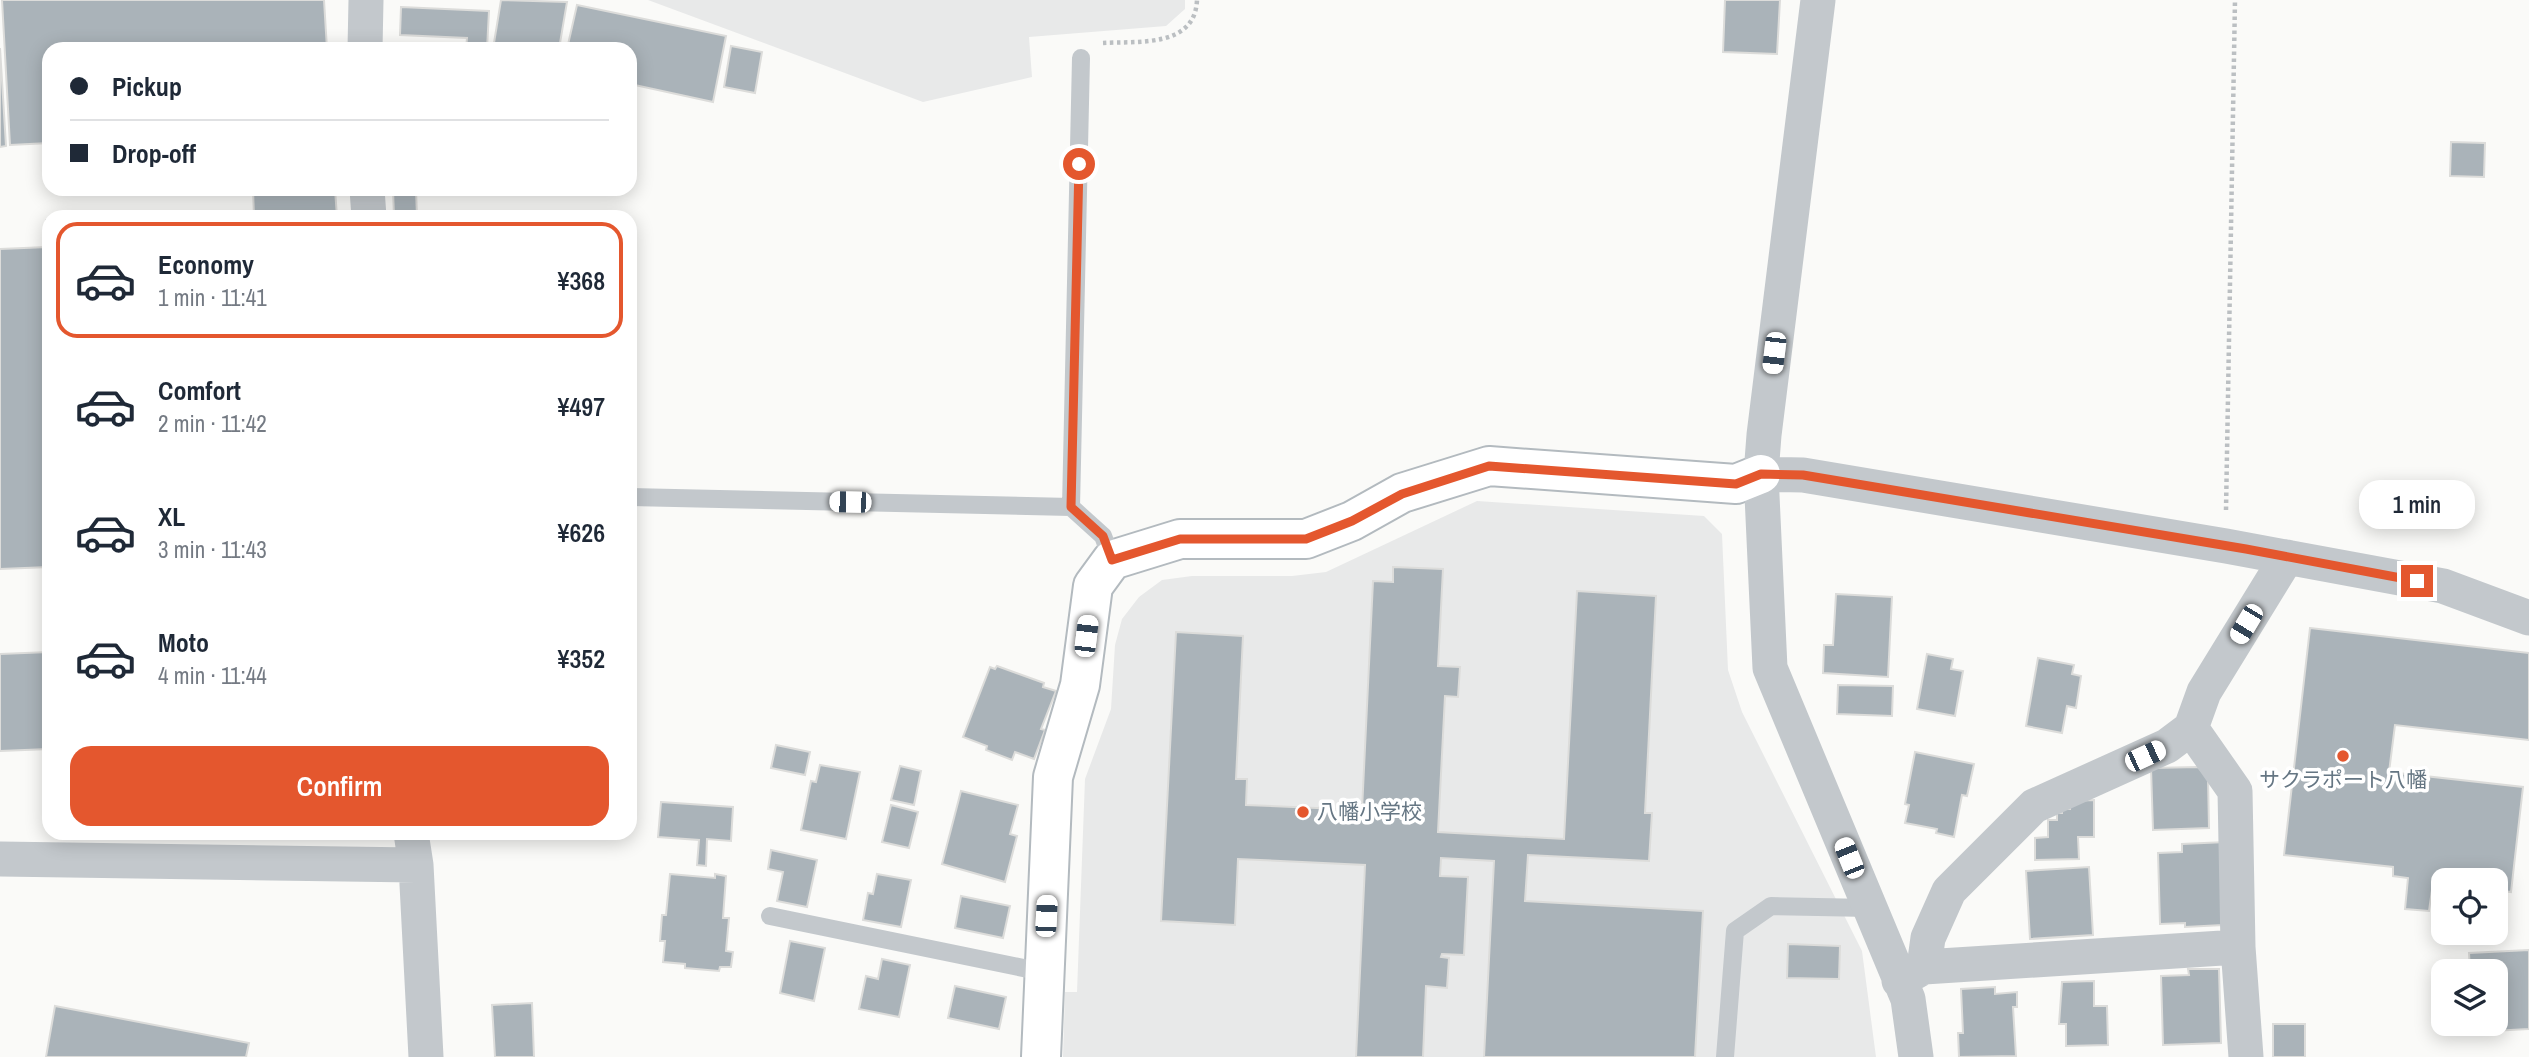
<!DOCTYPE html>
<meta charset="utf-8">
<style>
body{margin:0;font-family:"Archivo Narrow","Noto Sans JP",sans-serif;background:#f2f2f3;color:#1f2937;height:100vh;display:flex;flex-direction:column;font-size:26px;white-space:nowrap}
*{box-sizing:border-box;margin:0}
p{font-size:23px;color:#747a83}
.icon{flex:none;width:38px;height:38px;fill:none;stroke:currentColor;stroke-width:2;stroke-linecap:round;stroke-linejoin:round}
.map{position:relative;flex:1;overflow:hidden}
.details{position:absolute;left:42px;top:210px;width:595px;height:630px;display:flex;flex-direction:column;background:#fff;border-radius:21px;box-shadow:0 4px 18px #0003}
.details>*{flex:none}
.top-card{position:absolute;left:42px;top:42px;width:595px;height:154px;border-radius:21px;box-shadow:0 4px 18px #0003;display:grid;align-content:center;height:154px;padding:0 28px;background:#fff}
.buttons{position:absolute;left:2431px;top:868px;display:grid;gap:14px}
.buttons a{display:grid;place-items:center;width:77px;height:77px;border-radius:14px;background:#fff;box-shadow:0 4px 18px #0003;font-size:35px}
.end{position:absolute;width:32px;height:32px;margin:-16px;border:9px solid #e4572e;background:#fff;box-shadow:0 0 0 4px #fff}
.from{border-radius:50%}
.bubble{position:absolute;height:49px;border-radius:21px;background:#fff;box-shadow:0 4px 18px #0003;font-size:23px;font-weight:600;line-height:49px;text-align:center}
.car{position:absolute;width:21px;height:42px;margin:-21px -10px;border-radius:9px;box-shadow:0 0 5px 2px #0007;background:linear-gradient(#fff 24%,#345 0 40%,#fff 0 76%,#345 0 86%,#fff 0)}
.top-card b{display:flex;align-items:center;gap:24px;height:66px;font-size:26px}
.top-card b+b{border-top:2px solid #e0e1e3}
.top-card i{width:18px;height:18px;background:#1f2937}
ul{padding:12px 0 0;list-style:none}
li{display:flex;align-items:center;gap:21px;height:116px;margin:0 14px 10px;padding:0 14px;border:4px solid transparent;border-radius:21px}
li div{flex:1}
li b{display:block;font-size:26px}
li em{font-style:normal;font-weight:600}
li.on{border-color:#e4572e}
li>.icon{width:63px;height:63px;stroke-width:1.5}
.action{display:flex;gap:14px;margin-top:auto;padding:14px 28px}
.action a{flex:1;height:80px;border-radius:21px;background:#e4572e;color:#fff;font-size:28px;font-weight:600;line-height:80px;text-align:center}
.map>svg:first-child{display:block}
.built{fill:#e8e9e9}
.building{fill:#aab3b9;stroke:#dcdcda;stroke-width:2}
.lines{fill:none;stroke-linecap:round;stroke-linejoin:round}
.secondary-casing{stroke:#b3babf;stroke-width:42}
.path{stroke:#bbbfc2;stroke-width:4.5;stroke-dasharray:3.5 3.5;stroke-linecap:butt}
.lane{stroke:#c3c8cc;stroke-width:18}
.street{stroke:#c3c8cc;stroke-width:35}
.secondary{stroke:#fff;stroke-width:38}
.route{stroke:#e4572e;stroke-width:9}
.poi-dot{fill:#e4572e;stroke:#fff;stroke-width:2.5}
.labels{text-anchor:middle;stroke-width:7;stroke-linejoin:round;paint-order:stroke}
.poi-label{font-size:21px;fill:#657683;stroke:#fff}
</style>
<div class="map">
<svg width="2529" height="1057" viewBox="0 0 2529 1057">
<rect width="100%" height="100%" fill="#fafaf8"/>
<path class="built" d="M648,0H1185V9L1166,26L1029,37L1032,77L923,102Z
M1477,501L1704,516L1722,534L1728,670L1742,712L1862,951L1876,1057H1063L1065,992H1077L1085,779L1111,709L1115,645L1122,619L1139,597L1162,580L1192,576H1292L1326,572Z"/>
<path class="building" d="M2,0H324L327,49H49V143L10,145Z
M501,0L567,2L559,49H493Z
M1725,0H1780L1777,54L1723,52Z
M577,5L726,36L713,102L630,84V49H567Z
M401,7L489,11L487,49H466L467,38L400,35Z
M731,46L762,52L755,93L724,87Z
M0,48L6,146L0,147Z
M2451,142L2485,143L2484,177L2450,176Z
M253,189H335L337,217H254Z
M393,189H416L417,217H394Z
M46,220H49V567L0,569V249L47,247Z
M1393,567L1443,569L1438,666L1460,667L1458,697L1445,696L1438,832L1564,839L1577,591L1656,596L1645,813H1652L1649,861L1528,855L1525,901L1703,911L1695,1057H1484L1494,861L1441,858L1440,876L1468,877L1464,955L1442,954L1441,957L1449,958L1447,988L1426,986L1423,1057H1356L1365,865L1238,859L1235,925L1161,921L1176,632L1243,636L1236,779H1247L1246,805L1362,810L1373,581L1393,582Z
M1836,594L1892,597L1888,677L1823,673L1824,645H1833Z
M2310,628L2529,653V740L2395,725L2389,772L2523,787L2511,892L2496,890V880H2443V885L2433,883L2429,911L2405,909L2408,878L2393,876V867L2284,855Z
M49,652V749L0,751V654Z
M1927,654L1953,659L1951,669L1963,671L1955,716L1917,709Z
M2038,658L2074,665L2072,674L2081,676L2076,708L2067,706L2062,733L2026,726Z
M997,666L1044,683L1043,687L1056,691L1041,729L1045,730L1034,759L1015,752L1012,760L986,750L987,746L963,737L990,667L995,669Z
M1838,685L1893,686L1892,716L1837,714Z
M776,745L810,752L805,775L771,768Z
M1915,752L1974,764L1967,796L1962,795L1954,837L1936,833L1937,829L1905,823L1909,805L1905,804Z
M820,765L860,772L846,839L801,830L811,781L816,782Z
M900,766L921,771L914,805L891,800Z
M2198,767L2208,778L2209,828L2153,830L2151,768Z
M961,791L1018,805L1010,834L1017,836L1005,882L942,864Z
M2094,800V837H2078L2079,859L2035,860V838L2048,837V820H2057V813H2062V809H2070V801Z
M661,802L733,807L731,841L707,839L706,866L697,865L699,840L658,837Z
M891,805L918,812L909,848L882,842Z
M2226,842L2223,925L2185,927V923L2160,924L2158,853L2182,852V844Z
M771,850L817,860L807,907L777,901L783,872L768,869Z
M2089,867L2093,935L2030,939L2026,871Z
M670,874L715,878V874L726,876L723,918H729L726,951L733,952L731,967H720L719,971L685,968V964L663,962L665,941H660L662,915H666Z
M877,874L911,880L901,927L863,920L868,893L873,894Z
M961,896L1010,906L1003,938L955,928Z
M790,941L825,948L814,1001L780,993Z
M1788,944L1840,946L1839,979L1787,978Z
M2529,950V1029L2473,1032V1024H2496V971H2470L2469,953Z
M882,959L910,965L899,1017L859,1009L866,976L878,979Z
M2188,969H2219L2221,1043L2163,1045L2161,976L2189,975Z
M2094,981V1006H2107L2108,1045L2066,1046V1024H2059L2062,982Z
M955,986L1006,997L999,1029L948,1018Z
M1995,987V994L2017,992V1007H2013L2016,1056L1959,1057L1958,1033H1963L1961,989Z
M532,1003L534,1057H495L492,1005Z
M55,1006L249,1043L246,1057H46Z
M2273,1024H2305V1057H2273Z"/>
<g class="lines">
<defs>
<path id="secondary" d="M1041,1057L1053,777L1080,685L1093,586L1112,560L1180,539H1306L1352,521L1402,493L1489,466L1736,484L1761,474"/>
</defs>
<use href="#secondary" class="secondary-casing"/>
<path class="path" d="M1103,43C1138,41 1195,48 1197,0
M2226,510L2235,0"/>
<path class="lane" d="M630,497L1071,507L1081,58
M1071,507L1103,536L1112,560
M770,916L1043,972
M1725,1057L1735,931L1771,906L1870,908"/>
<path class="street" d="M1818,0L1764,435L1761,474L1770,668L1908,999L1916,1057
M365,49L366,0
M367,189L369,217
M1761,474L1803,475L2226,546L2443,586L2529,618
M2191,728L2235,791L2238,947L2246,1057
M411,833L416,865L426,1057
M0,859L416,865
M1924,967L2238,947
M1899,981L1924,967L1928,938L1949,891L2034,806L2167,746L2191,728L2204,692L2287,557"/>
<use href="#secondary" class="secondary"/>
</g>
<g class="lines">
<path class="route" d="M1079,164L1071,507L1103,536L1112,560L1180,539H1306L1352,521L1402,494L1489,466L1736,484L1761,474L1803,475L2246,549L2417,581"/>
</g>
<g class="poi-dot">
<circle cx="2343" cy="756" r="7"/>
<circle cx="1303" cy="812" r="7"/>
</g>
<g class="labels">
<g class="poi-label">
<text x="2343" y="787">サクラポート八幡</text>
<text x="1317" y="819" text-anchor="start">八幡小学校</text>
</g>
</g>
</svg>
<div class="buttons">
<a><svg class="icon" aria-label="locate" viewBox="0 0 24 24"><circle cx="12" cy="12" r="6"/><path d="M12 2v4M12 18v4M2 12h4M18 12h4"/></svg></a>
<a><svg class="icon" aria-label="layers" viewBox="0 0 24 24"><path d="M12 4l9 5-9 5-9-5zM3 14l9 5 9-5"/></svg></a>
</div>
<i class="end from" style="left:1079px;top:164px"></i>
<i class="end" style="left:2417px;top:581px"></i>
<div class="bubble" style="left:2359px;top:480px;width:116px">1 min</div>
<i class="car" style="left:1774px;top:353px;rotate:187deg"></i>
<i class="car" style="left:850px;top:502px;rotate:271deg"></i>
<i class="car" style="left:2246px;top:624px;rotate:211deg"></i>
<i class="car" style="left:1086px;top:636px;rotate:7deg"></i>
<i class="car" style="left:2145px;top:756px;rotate:65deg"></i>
<i class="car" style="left:1849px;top:858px;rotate:338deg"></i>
<i class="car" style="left:1046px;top:916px;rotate:3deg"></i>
<div class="top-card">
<b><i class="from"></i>Pickup</b>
<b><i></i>Drop-off</b>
</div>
<section class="details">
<ul>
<li class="on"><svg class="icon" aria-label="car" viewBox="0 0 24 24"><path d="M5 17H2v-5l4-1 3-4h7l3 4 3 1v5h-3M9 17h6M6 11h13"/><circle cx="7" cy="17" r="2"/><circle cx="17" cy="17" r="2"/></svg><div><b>Economy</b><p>1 min · 11:41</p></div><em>¥368</em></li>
<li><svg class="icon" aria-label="car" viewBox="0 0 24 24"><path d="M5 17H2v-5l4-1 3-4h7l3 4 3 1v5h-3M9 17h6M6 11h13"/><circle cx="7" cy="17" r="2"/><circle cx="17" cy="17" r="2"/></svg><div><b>Comfort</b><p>2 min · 11:42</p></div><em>¥497</em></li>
<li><svg class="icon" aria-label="car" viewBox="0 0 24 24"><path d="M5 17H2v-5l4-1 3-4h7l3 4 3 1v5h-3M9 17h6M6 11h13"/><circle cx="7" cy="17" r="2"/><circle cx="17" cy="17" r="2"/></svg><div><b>XL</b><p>3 min · 11:43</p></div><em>¥626</em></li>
<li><svg class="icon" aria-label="car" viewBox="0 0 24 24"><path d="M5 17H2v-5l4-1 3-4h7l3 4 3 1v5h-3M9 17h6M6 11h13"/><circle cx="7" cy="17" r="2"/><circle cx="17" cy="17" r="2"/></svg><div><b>Moto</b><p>4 min · 11:44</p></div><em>¥352</em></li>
</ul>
<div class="action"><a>Confirm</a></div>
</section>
</div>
